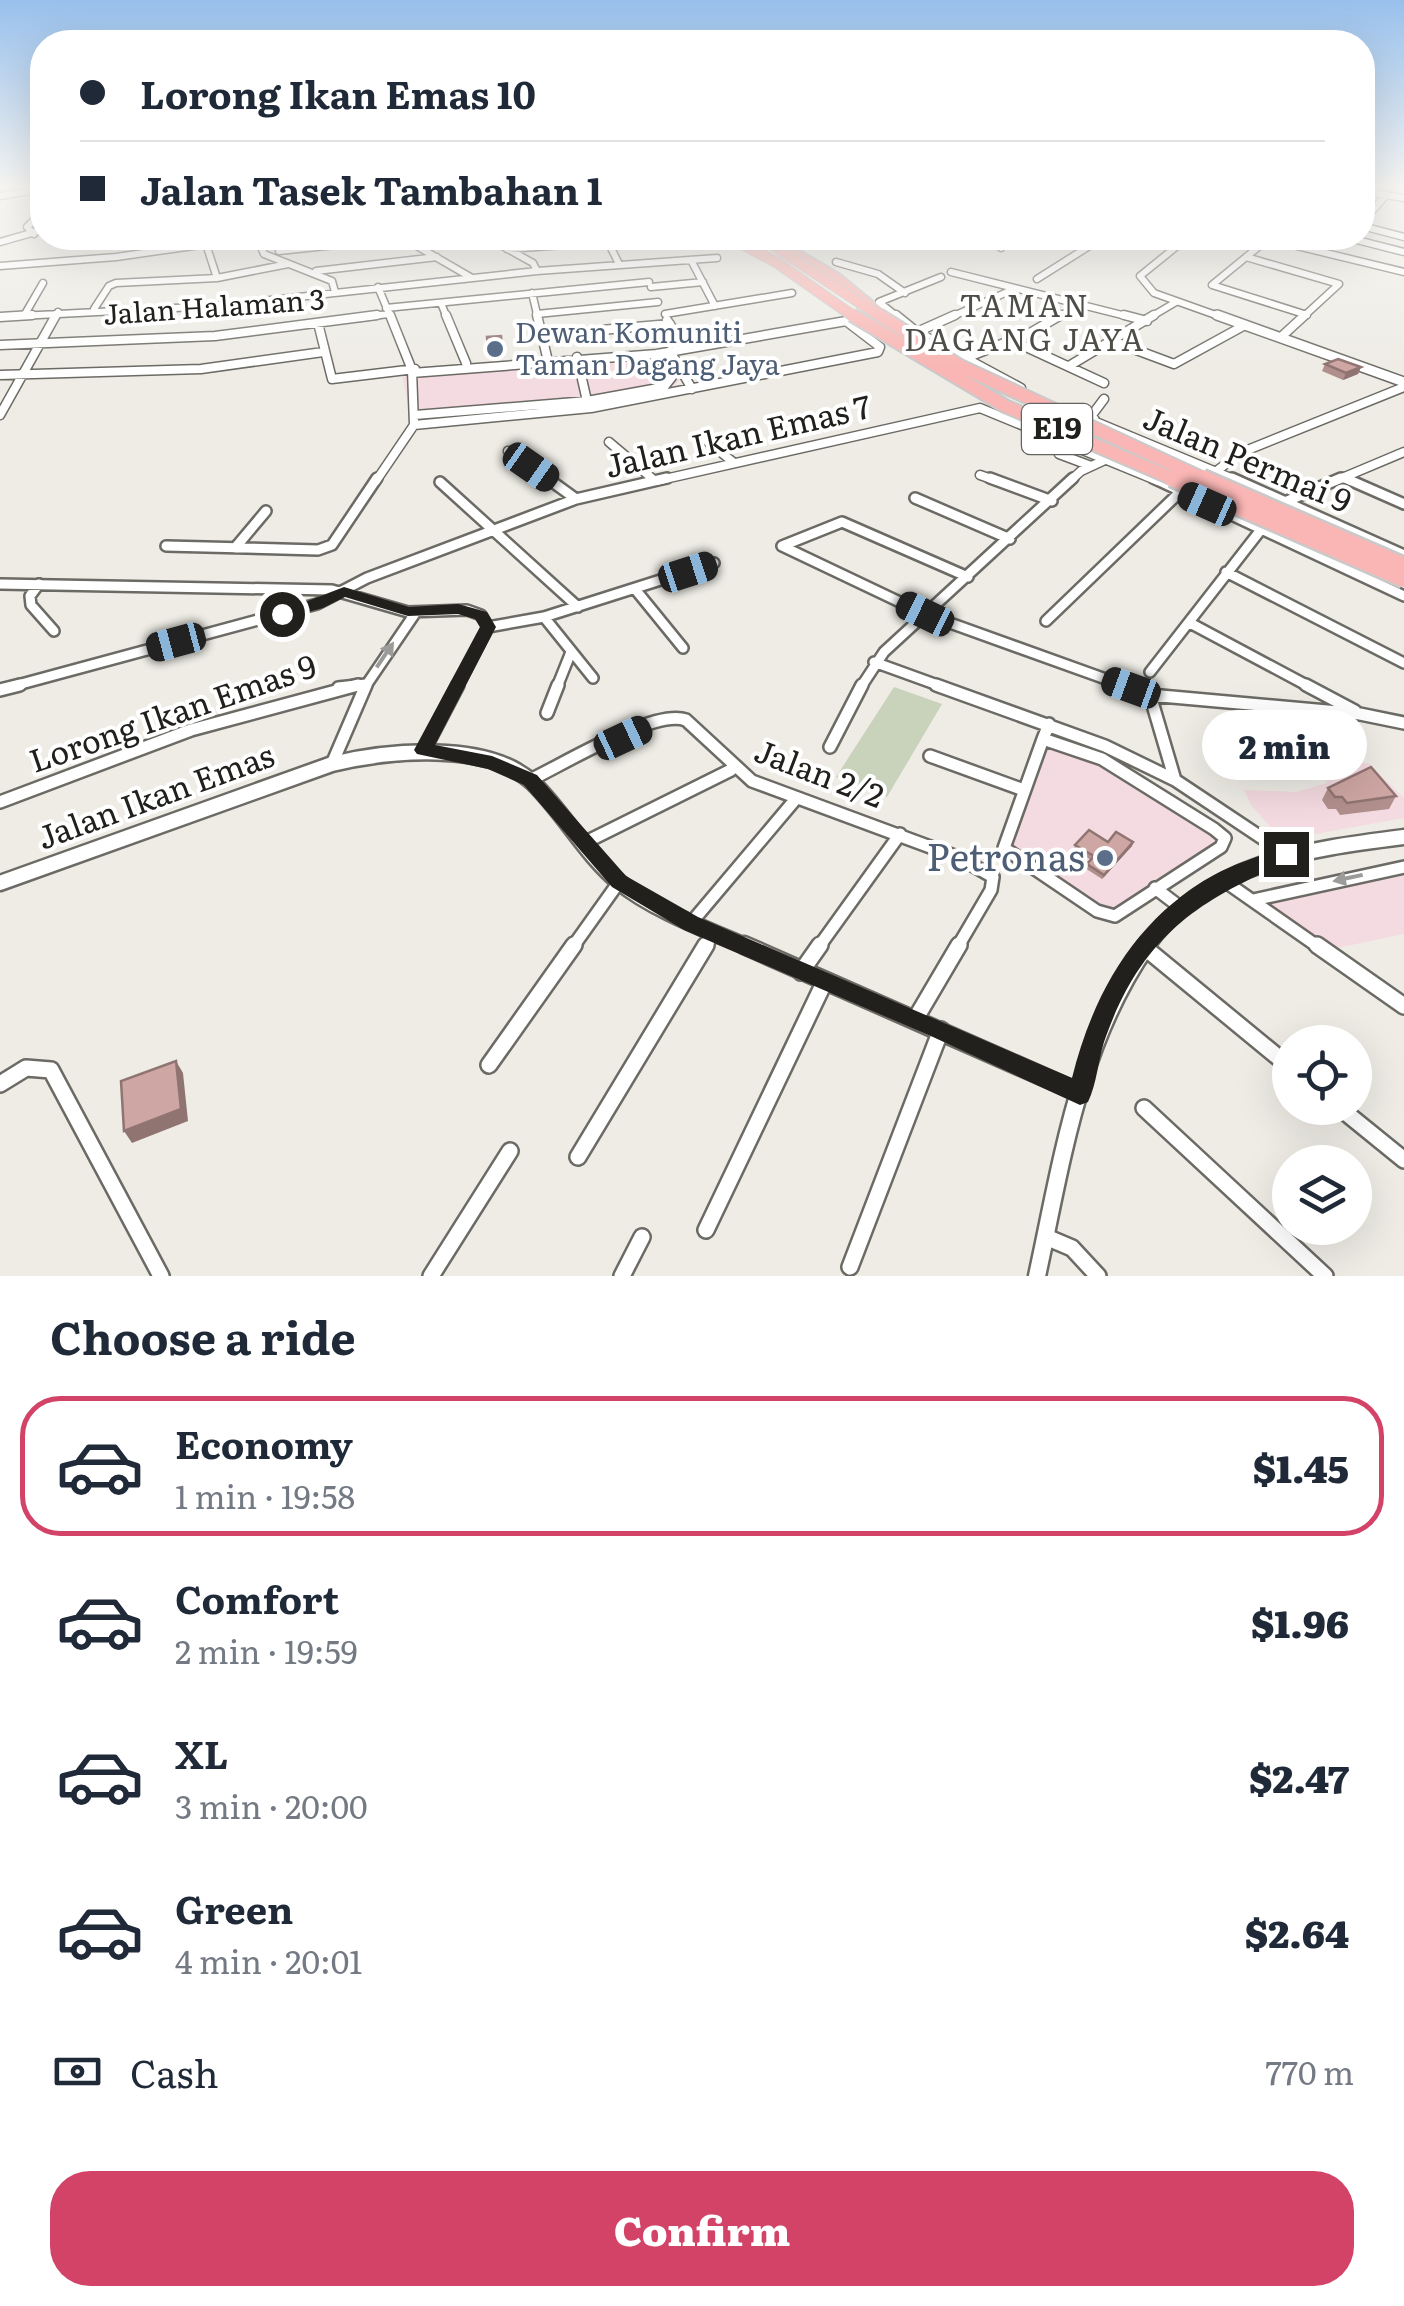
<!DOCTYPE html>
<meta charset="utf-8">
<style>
body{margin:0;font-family:Literata,serif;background:#f2f2f3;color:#1f2937;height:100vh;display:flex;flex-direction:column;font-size:38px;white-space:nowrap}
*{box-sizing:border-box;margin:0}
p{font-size:32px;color:#747a83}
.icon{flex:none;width:55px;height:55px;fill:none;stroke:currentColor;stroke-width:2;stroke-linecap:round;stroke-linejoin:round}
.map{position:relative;height:1276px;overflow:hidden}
.drawer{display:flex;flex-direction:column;background:#fff;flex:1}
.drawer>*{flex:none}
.top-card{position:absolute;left:30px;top:30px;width:1345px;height:220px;border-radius:40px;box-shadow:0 10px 40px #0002;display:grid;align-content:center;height:220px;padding:0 50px;background:#fff}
.buttons{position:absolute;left:1272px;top:1025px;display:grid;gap:20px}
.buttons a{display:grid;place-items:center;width:100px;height:100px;border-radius:50%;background:#fff;box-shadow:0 10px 40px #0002;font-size:50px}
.end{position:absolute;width:45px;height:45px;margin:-22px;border:12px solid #21201d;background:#fff;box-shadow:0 0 0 5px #fff}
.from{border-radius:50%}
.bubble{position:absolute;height:70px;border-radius:35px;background:#fff;box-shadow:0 10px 40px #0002;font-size:32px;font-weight:800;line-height:70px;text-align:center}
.car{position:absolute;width:30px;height:60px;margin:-30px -15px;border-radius:12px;box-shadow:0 0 8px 2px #0007;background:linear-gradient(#222 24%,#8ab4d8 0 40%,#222 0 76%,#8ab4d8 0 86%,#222 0)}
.top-card b{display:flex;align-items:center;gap:35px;height:95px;font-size:38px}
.top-card b+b{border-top:2px solid #e0e1e3}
.top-card i{width:25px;height:25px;background:#1f2937}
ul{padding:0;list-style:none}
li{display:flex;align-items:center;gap:30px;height:140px;margin:0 20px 15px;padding:0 30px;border:5px solid transparent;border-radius:40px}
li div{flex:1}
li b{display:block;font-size:38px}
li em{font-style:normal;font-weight:800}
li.current{border-color:#d24367}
li>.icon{width:90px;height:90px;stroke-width:1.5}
h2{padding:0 50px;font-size:45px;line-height:120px}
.pay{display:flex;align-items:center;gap:25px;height:110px;padding:0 50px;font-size:38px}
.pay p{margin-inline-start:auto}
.cta{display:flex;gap:20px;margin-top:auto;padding:20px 50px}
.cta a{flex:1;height:115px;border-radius:40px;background:#d24367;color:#fff;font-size:40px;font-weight:800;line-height:115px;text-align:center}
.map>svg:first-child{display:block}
.commercial{fill:#f4dae1}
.green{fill:#c9d3bb}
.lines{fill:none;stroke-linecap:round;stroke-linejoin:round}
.minor-far4-casing{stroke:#6b6a64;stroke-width:9}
.minor-far3-casing{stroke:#6b6a64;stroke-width:11}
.minor-far2-casing{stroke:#6b6a64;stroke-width:14}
.minor-far1-casing{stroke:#6b6a64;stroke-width:16}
.minor-casing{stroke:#6b6a64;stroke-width:20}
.tertiary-far3-casing{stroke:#6b6a64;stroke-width:9}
.tertiary-far2-casing{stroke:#6b6a64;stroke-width:12}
.tertiary-far1-casing{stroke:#6b6a64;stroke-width:19}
.tertiary-casing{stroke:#6b6a64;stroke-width:21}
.motorway-casing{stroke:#cac9c9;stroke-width:4}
.minor-far4{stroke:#fff;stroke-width:6}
.minor-far3{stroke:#fff;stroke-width:8}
.minor-far2{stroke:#fff;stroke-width:9}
.minor-far1{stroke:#fff;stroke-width:11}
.minor{stroke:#fff;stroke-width:15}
.tertiary-far3{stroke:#fff;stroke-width:6}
.tertiary-far2{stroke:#fff;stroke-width:9}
.tertiary-far1{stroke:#fff;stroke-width:14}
.tertiary{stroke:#fff;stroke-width:16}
.motorway{fill:#f9b6b4;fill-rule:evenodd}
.motorway-bridge-far2-casing{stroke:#cac9c9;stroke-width:12;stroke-linecap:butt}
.motorway-bridge-far1-casing{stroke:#cac9c9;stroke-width:16;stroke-linecap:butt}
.motorway-bridge-casing{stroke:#cac9c9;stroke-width:21;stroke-linecap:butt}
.motorway-bridge-far2{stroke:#f9b6b4;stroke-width:10}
.motorway-bridge-far1{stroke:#f9b6b4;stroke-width:12}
.motorway-bridge{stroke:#f9b6b4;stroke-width:16}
.wall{fill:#b18f8c}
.shaded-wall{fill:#907472}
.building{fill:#cea6a3;stroke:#907472;stroke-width:2.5}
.oneway{fill:#9b9b99}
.route{fill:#21201d}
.service-dot{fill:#5c6f8a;stroke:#fff;stroke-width:4}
.labels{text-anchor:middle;stroke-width:8;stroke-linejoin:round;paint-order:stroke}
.far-street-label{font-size:28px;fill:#21201d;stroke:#fff}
.far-service-label{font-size:28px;fill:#4e5e75;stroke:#fff;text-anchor:start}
.far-neighbourhood-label{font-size:30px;letter-spacing:2.5px;fill:#4e4d47;stroke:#fff}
.shield{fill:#fff;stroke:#646361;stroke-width:2.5}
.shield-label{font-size:30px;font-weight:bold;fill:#21201d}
.street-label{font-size:32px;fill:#21201d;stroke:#fff}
.near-service-label{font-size:38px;fill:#4e5e75;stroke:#fff;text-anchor:end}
</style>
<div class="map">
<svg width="1404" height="1276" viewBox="0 0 1404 1276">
<rect width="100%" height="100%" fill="#eeece5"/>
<path class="commercial" d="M663,351L681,378L670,391L583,406L411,420L402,375Z
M1046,745L1099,762L1219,838L1216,843L1112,910L1097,906L1008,850Z
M1321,762L1368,763L1404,798V818L1282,840L1251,805L1244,790L1296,792L1327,783Z
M1404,873V934L1327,950L1263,902Z"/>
<path class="green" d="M894,687L942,704L887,797L836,777Z"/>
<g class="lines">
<defs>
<path id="minor-far4" d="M1362,191L1404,198
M0,196L42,189
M1373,210L1386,195
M1362,226L1404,237
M34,234L27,227L42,212
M257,238L264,254L332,281L335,292
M403,238L472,278
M488,238L533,263L537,271
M1264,238L1404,272
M1349,238L1404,252
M1268,239L1212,285L1307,315
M0,242L42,230
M206,244L217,278
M1001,248L1007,238
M507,249L608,242L619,264
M279,251L402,238
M1246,257L1339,284L1302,318
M691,260L715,306
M836,262L878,274L905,293
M0,266L116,257L250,238
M316,271L437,257
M951,272L1134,318
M1037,279L1102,238
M378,287L391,318
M651,287L703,282
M532,293L538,318
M441,303L447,318
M386,308L649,282
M94,309L109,286L116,283L217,278L288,264
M25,314L43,283
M537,314L658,302
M665,314L792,293
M0,317L214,306L537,271L717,258
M55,318L58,312
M358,318L388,314
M899,318L879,302L941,277
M949,318L1014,289
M1057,318L1080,305
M1149,318L1176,302"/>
<path id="minor-far3" d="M446,315L466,363
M537,315L547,357
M896,315L917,332L1021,388
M1124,315L1147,321
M0,317L32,315
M667,320L683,344
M318,323L332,379L415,369
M917,332L955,315
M543,335L670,324
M1281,337L1305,315
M1013,341L1104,383
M1115,342L1174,364L1245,325
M0,345L215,336L377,315
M670,351L692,389
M577,357L587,401
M963,359L1030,333L1061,315
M1069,366L1154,315
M412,373L657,354L846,321L880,347L878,352L591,408L414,425
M0,375L201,369L323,352
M1104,399L1092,415L1096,422L1238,481
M0,415L56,315
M415,415L587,401L664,387L672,377L657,354
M702,437L733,462
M609,442L654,480
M508,451L550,481
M1059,454L1091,466
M1214,473L1240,453L1404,387
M980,475L997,481
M1344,478L1351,481
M376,481L414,425L412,370L390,315
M656,481L980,408L1158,481
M1070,481L1081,471L1109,458
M1335,481L1404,452"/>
<path id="minor-far2" d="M547,478L576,499
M990,478L1052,501
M1153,478L1404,596
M1232,478L1404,555
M1345,478L1404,504
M440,482L578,607
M915,498L1010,539
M1285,502L1341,478
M166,546L318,550L332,545L377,478
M235,548L266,511
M1226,572L1404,663
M968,577L842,522L782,546L925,614L1128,687
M0,584L332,590L408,612L467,610L481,615L488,627
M39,584L30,596L31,605L54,631
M635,589L683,648
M544,617L593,678
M1046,621L1180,492
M1190,623L1310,687
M488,627L544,617L714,563
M874,662L943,687
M1150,672L1263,527
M10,687L317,604L367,578L576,499L667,478
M338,687L366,684
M365,687L416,612
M457,687L488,627
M557,687L571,652
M861,687L884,652L1073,478"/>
<path id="minor-far1" d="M936,685L1105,746L1175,780L1286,854
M1121,685L1150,695L1175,780
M1306,685L1355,711
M0,690L20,685
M1150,695L1360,714L1404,723
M547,713L558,685
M1043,739L1102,759L1214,829L1225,838L1221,847L1115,916L1097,911L1004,848Z
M1043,739L1049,724
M830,747L862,685
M424,750L458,685
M930,756L1021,789
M332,764L366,685
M530,780C562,765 655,708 686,720L752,781L960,858L993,877L991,890L957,948
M0,802L191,730L358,685
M586,842L731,770
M1223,880L1320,948
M1155,888L1180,907
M1253,900L1404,867
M691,923L794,801
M572,948L619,882
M705,948L713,934
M818,948L900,834"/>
<path id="minor" d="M1317,945L1404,1006
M1144,947L1290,1067
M801,972L820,945
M916,1018L959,945
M489,1065L574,945
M0,1084L26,1068L51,1070L161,1276
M1144,1108L1325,1276
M1340,1108L1404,1160
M578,1157L706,945
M706,1230L824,983
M1046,1237L1072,1248L1098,1276
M850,1267L941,1030
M431,1276L510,1151
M622,1276L642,1237"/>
<path id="tertiary-far3" d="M1187,238L1140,276L1154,293L1224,318"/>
<path id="tertiary-far2" d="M1217,315L1404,382"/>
<path id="tertiary-far1" d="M0,883L332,764C386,751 488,740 533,783C564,813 586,855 619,882C653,910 708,930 749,948
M1145,948C1205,862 1309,849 1404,837"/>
<path id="tertiary" d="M744,945L1080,1093
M1037,1276C1062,1161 1078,1044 1147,945"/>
<path id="motorway" d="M767,238H778L839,274L884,311L874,313L831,278Z"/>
</defs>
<use href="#minor-far4" class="minor-far4-casing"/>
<use href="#minor-far3" class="minor-far3-casing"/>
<use href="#minor-far2" class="minor-far2-casing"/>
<use href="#minor-far1" class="minor-far1-casing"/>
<use href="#minor" class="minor-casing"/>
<use href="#tertiary-far3" class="tertiary-far3-casing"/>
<use href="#tertiary-far2" class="tertiary-far2-casing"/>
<use href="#tertiary-far1" class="tertiary-far1-casing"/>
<use href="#tertiary" class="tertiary-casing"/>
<use href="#motorway" class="motorway-casing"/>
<use href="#minor-far4" class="minor-far4"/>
<use href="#minor-far3" class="minor-far3"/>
<use href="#minor-far2" class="minor-far2"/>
<use href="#minor-far1" class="minor-far1"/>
<use href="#minor" class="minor"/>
<use href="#tertiary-far3" class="tertiary-far3"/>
<use href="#tertiary-far2" class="tertiary-far2"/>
<use href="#tertiary-far1" class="tertiary-far1"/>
<use href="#tertiary" class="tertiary"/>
<use href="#motorway" class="motorway"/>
<defs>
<path id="motorway-bridge-far2" d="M731,238L776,262L856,318
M762,238L883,318"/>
<path id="motorway-bridge-far1" d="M852,315L1005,406L1178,481
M879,315L960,366L1208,481"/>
<path id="motorway-bridge" d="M1172,478L1404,579
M1202,478L1404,566"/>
</defs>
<use href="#motorway-bridge-far2" class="motorway-bridge-far2-casing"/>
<use href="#motorway-bridge-far1" class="motorway-bridge-far1-casing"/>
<use href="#motorway-bridge" class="motorway-bridge-casing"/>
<use href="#motorway-bridge-far2" class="motorway-bridge-far2"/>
<use href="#motorway-bridge-far1" class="motorway-bridge-far1"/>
<use href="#motorway-bridge" class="motorway-bridge"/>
</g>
<path class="wall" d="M501,336L503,353L489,354L487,337Z
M1325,364L1361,367L1358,374L1343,380L1322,371Z
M1328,788L1396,796L1389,809L1340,815L1336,809H1328L1322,800Z
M1108,842H1133L1132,846L1102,879L1085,868L1091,860L1074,849L1075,845Z"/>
<path class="shaded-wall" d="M1361,367L1358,374L1343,380L1346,373Z
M1133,842L1132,846L1102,879L1104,875Z
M176,1061L183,1073L188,1121L132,1143L124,1131Z"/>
<path class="building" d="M501,336L502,346L488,347L487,337Z
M1338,359L1361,367L1346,373L1325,364Z
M1371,767L1396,796L1347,803L1342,797H1335L1328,788Z
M1089,830L1108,842L1116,832L1133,842L1104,875L1087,864L1094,856L1075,845Z
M176,1061L181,1109L124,1131L121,1081Z"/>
<defs><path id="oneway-solid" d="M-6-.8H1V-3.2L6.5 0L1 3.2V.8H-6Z" transform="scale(2.5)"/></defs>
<g class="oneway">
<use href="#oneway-solid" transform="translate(385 655) rotate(-56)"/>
<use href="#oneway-solid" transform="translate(1348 878) rotate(168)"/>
</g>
<linearGradient id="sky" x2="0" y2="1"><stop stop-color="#98c0ec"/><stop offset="0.51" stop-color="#f7f6f3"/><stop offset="1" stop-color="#f7f6f3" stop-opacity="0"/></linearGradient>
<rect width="1404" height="366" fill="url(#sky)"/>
<path class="route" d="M344,587L409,607L458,604L487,612L496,627L435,745L492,756L537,775L626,876L698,917L1072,1078C1093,993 1136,918 1214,875C1234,864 1257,857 1279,849L1286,847L1296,854L1293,860C1196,900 1140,938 1104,1042C1098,1061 1097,1083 1088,1102L1080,1105L933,1037L684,930L612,887L524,785L488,769L417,754L414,750L480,627L475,619L458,614L408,616L345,597L323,608L282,619L274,614Z"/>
<g class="service-dot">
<circle cx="495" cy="349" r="10"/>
<circle cx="1105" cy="858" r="10"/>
</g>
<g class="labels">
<g class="far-street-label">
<text transform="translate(214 307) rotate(-4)" y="10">Jalan Halaman 3</text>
</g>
<g class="far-service-label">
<text x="515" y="343">Dewan Komuniti<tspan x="515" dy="32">Taman Dagang Jaya</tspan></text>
</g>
<g class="far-neighbourhood-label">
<text x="1025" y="317">TAMAN<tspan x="1025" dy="34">DAGANG JAYA</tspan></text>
</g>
<rect class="shield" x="1022" y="404" width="70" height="50" rx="8"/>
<g class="shield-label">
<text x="1057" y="439">E19</text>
</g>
<g class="street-label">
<text transform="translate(738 437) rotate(-13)" y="11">Jalan Ikan Emas 7</text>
<text transform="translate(1247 460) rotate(23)" y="11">Jalan Permai 9</text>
<text transform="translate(173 714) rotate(-19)" y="11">Lorong Ikan Emas 9</text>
<text transform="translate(819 774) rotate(21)" y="11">Jalan 2/2</text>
<text transform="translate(156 797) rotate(-20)" y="11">Jalan Ikan Emas</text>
</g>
<g class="near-service-label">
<text x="1085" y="871">Petronas</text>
</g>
</g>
</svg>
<div class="buttons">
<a><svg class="icon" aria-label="locate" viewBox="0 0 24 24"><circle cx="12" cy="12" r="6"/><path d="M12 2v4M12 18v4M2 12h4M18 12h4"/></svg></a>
<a><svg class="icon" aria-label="layers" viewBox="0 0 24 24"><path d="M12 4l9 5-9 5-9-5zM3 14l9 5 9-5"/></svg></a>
</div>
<i class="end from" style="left:282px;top:614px"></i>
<i class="end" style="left:1286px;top:854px"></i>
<div class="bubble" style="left:1202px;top:710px;width:165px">2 min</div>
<i class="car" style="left:531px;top:467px;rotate:125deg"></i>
<i class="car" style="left:1207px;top:504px;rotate:294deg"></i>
<i class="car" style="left:688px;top:572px;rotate:72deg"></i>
<i class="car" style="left:925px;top:614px;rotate:296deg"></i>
<i class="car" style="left:176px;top:642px;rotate:255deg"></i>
<i class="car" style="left:1131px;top:688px;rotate:290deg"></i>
<i class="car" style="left:623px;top:738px;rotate:65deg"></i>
<div class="top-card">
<b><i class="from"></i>Lorong Ikan Emas 10</b>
<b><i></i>Jalan Tasek Tambahan 1</b>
</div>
</div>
<section class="drawer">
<h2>Choose a ride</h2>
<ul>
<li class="current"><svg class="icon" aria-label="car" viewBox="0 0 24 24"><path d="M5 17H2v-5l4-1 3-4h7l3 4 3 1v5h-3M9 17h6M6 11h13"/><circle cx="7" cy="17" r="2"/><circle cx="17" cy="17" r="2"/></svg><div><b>Economy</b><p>1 min · 19:58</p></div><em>$1.45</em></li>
<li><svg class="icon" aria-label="car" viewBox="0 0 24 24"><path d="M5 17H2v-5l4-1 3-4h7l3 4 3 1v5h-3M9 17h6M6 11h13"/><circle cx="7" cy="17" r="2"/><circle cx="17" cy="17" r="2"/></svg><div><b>Comfort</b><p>2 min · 19:59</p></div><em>$1.96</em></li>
<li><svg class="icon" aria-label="car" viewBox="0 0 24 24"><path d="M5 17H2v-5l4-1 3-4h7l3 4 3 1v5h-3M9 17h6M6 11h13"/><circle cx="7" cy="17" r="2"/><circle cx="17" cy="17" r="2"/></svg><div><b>XL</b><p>3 min · 20:00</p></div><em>$2.47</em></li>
<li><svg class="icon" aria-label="car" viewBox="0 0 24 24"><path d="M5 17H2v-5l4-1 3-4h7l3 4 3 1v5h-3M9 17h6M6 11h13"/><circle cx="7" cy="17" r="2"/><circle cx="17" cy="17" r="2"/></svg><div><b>Green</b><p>4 min · 20:01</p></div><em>$2.64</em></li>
</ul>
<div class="pay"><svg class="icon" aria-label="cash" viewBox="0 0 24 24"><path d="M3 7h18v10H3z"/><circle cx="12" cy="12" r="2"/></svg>Cash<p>770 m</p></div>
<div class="cta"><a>Confirm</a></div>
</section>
